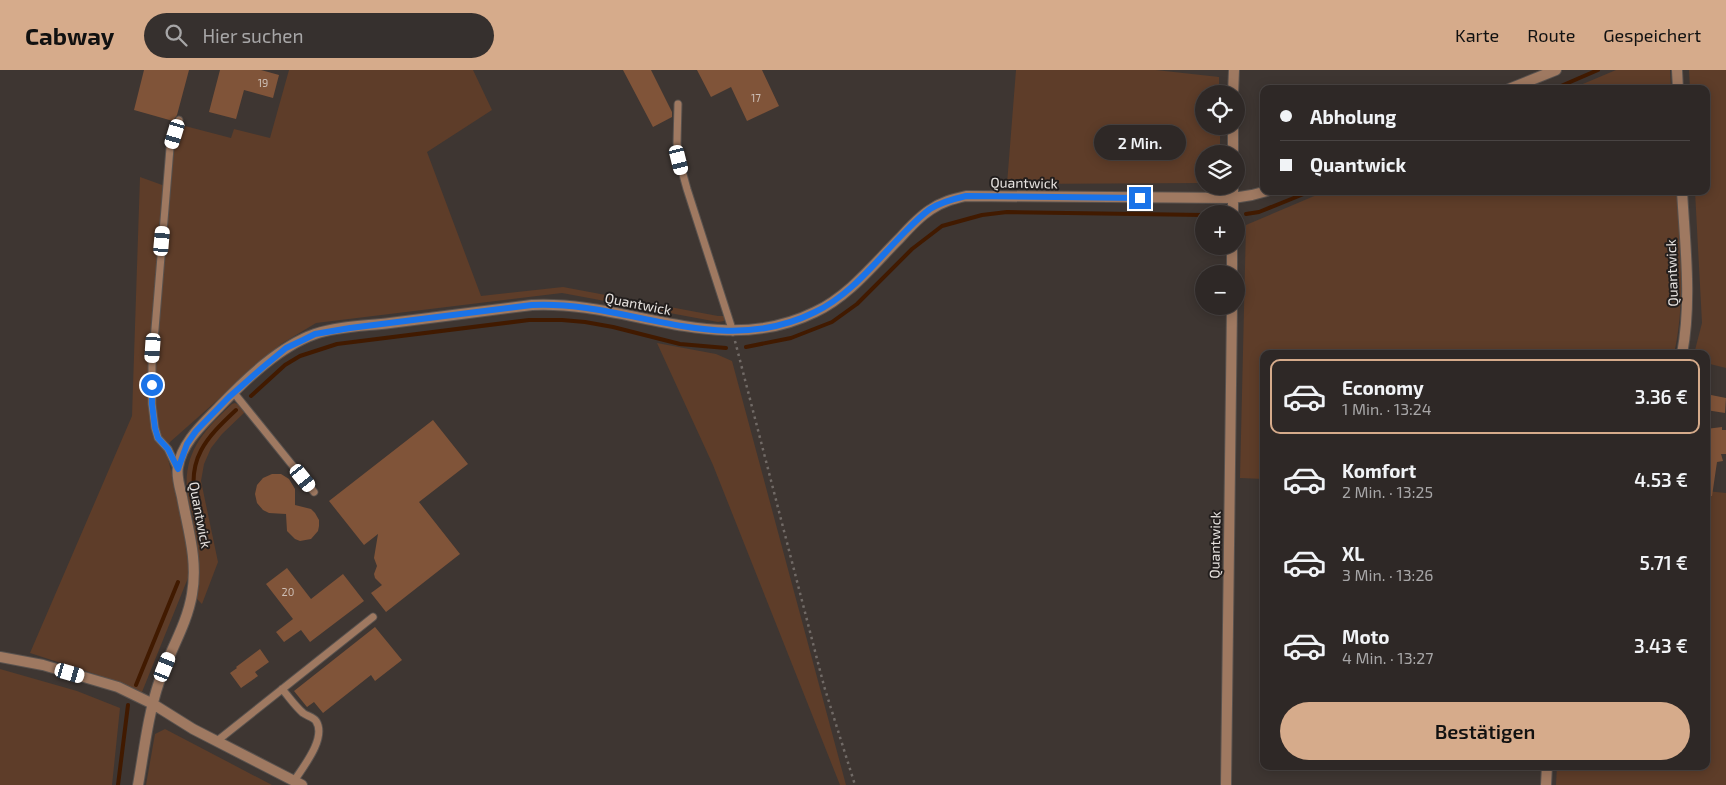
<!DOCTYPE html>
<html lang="de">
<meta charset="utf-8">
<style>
body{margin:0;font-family:"Exo 2",sans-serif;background:#36302e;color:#f1f3f6;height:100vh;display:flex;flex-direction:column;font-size:19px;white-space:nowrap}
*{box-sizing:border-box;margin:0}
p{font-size:16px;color:#a7a6a7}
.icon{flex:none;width:28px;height:28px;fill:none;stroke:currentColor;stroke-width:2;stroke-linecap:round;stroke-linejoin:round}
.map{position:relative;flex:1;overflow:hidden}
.side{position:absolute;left:1260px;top:280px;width:450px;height:420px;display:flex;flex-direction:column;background:#2e2826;border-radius:10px;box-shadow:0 2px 12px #0003,0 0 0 1px #494443}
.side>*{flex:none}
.banner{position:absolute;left:1260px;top:15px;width:450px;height:110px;border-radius:10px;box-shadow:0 2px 12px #0003,0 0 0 1px #494443;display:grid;align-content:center;height:110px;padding:0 20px;background:#2e2826}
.tools{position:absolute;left:1195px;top:15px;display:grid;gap:10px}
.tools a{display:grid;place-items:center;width:50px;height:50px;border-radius:50%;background:#2e2826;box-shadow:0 2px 12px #0003,0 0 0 1px #494443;font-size:25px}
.end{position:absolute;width:22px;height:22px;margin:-11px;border:6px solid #1a73e8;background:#fff;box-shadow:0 0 0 2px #fff}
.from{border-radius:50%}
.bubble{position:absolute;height:35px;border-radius:18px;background:#2e2826;box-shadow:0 2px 12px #0003,0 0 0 1px #494443;font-size:16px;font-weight:600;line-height:35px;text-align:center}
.car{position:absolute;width:15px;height:30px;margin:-15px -8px;border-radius:6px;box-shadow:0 0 4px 1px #0007;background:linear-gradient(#fff 24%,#345 0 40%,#fff 0 76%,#345 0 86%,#fff 0)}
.banner b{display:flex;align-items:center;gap:18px;height:48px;font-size:19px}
.banner b+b{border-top:1px solid #494443}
.banner i{width:12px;height:12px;background:#f1f3f6}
ul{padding:9px 0 0;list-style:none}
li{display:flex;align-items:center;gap:15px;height:75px;margin:0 10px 8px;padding:0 10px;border:2px solid transparent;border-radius:10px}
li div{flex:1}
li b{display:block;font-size:19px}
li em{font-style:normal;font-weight:600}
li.active{border-color:#d6ab8b}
li>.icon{width:45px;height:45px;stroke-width:1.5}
.action{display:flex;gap:10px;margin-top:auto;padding:10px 20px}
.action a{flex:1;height:58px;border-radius:30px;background:#d6ab8b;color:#111;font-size:20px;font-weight:600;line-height:58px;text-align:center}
header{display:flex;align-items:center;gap:30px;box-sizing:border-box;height:70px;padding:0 25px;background:#d6ab8b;color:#111}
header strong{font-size:24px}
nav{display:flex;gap:28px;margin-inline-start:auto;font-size:18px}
.search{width:350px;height:45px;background:#36302e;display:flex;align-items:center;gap:12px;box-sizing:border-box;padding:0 18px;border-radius:28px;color:#a7a6a7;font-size:19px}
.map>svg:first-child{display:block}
.green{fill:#5e3d29}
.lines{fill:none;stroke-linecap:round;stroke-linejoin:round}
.stream{stroke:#411a00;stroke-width:4}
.building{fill:#805439}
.lane-casing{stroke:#59524e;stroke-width:9}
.street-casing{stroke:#59524e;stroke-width:12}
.path{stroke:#716a66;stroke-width:2.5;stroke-dasharray:2.5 4;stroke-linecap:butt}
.lane{stroke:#9f7961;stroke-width:7}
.street{stroke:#9f7961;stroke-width:10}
.route{stroke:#1a73e8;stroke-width:6}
.labels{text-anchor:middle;stroke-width:4;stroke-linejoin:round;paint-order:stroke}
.number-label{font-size:11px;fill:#cdbfb6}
.street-label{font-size:14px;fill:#e7e3e0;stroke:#221e1d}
</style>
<header>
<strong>Cabway</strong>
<div class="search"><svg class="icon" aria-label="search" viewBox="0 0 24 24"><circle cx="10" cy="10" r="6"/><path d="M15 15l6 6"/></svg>Hier suchen</div>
<nav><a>Karte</a><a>Route</a><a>Gespeichert</a></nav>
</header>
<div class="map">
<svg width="1726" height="715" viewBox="0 0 1726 715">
<rect width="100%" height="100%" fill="#3e3632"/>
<path class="green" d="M289,0H473L492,40L427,82L481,226L563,217L718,246H724V251L718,252L562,223L316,253L281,274L170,372L168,376L161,367L156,349V283L175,71L185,56L231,68L234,59L270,68Z
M1016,0H1156L1219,7V24H1204V56H1220V84H1204V113L1007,114Z
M1616,0H1670L1671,19H1571Z
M1689,0H1726V298L1706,293V284H1694L1702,253L1695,121H1706V19H1690Z
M140,107L165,116L150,282L156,370L166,381L188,468L192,498L142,622L138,623L98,605L30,583L132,346Z
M1326,121H1677C1680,176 1686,230 1674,284H1264V409L1240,408L1246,155Z
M657,273L716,284L732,291L846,715H840L713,395Z
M235,333L239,335L246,341L222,364L211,378L204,394L201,411L218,492L202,534L196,528L192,459C196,449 190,440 188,429C181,385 202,362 232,334Z
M1706,421L1726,423V715H1556L1557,696H1706Z
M0,599L77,621L120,638L112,715H0Z
M165,659L272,715H146L155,664Z"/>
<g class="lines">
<path class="stream" d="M1554,19L1598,0
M1246,144L1259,142L1311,121
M746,277L791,268L832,252L857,234L912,179L942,156L982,145L1007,142L1204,145
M251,326L285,295L300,286L337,274L529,250H562L585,252L613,257L680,274L726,278
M196,433C186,389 206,368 236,340
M136,615L178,512
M118,715L128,635"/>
</g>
<path class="building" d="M144,0H189L177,45L173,51L134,40Z
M220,0H261L279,5L273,28L244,20L236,49L209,42Z
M623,0H651L672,42V47L653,57Z
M697,0H762L779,36L747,51L731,17L711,27Z
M1706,324L1726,328L1725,343L1706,340Z
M433,350L468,394L419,432L460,484L386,542L371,523L382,515L375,508L374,504L377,496L374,488L378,464L364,475L329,431Z
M1722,357V360H1726V384H1721L1723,391L1717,392L1712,426H1706V359Z
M272,404H281L289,409L295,419V435L311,439L315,443L319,450V456L318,461L311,469L300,471L295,469L287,461L286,444L269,443L263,440L257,433L255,424L257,415L263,408Z
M287,498L311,529L343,504L364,531L310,572L301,560L284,572L276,562L293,549L266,514Z
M375,557L402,590L375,611L371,605L323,643L314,632L307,637L294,621Z
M260,579L269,592L255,602L258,606L241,618L230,603L237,598L236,597Z"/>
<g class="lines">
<defs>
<path id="lane" d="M678,34L677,73L679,90L687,119L733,262
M234,323L314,422
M177,398L168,379L158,368L155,358L152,334V295L170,78L179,50
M282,619C289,627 295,636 303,643C307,646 313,647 316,651C327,668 303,697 294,711
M217,671L373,547"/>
<path id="street" d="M1677,0L1678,19
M1509,19L1556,0
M1233,24L1234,0
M1233,84V56
M1233,144V116
M1232,204V176
M1682,284C1692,231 1685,175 1682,121
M0,587L43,595L118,617L153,634L193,659L302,715
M138,715C144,681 148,645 159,612C169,582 187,555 192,524C198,490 188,460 182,427C180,418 176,406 178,397C182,372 203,354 220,336C245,310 280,276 315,264C339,256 366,256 390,253C437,247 485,241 532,235C628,230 720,289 815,242C849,226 874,194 900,168C909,158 919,147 930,140C941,132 953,129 966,126L1233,128L1252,125L1267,121
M1226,715L1232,236
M1546,715L1547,696"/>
</defs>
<use href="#lane" class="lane-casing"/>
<use href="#street" class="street-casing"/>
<path class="path" d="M735,271L824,616L855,715"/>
<use href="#lane" class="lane"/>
<use href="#street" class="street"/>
</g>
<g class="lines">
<path class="route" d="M152,315V334L155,358L158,368L168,379L178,399L187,374L196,361L229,327L262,298L286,278L303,270L315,264L350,258L532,235C629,230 719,290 815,242C849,226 874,194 900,167C909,158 919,147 930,139C941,132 953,129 966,126L1140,128"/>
</g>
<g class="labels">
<g class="number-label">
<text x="263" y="17">19</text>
<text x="756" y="32">17</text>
<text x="288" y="526">20</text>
</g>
<g class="street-label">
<text transform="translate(1024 113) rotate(1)" y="5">Quantwick</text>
<text transform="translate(1672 203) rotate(-92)" y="5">Quantwick</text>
<text transform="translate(638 234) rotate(11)" y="5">Quantwick</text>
<text transform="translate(200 445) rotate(79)" y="5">Quantwick</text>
<text transform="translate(1215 475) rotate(-89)" y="5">Quantwick</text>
</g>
</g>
</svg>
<div class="tools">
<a><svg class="icon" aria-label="locate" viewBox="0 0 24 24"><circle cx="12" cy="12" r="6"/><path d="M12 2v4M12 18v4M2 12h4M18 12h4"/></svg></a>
<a><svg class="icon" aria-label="layers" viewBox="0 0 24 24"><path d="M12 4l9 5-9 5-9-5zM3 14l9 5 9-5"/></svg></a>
<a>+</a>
<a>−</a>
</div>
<i class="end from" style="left:152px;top:315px"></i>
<i class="end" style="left:1140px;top:128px"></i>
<div class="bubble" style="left:1094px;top:55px;width:92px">2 Min.</div>
<i class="car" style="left:175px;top:64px;rotate:197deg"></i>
<i class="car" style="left:679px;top:90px;rotate:166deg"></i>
<i class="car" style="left:162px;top:171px;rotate:5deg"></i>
<i class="car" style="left:153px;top:278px;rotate:184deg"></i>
<i class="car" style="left:303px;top:408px;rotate:141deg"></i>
<i class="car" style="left:165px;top:597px;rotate:22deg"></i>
<i class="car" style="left:70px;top:603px;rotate:106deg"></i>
<div class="banner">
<b><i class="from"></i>Abholung</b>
<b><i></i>Quantwick</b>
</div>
<section class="side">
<ul>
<li class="active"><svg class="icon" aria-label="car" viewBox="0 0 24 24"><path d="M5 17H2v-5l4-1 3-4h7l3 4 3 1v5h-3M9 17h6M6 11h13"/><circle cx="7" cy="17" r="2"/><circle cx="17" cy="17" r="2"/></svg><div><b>Economy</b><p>1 Min. · 13:24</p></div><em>3.36 €</em></li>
<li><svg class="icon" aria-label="car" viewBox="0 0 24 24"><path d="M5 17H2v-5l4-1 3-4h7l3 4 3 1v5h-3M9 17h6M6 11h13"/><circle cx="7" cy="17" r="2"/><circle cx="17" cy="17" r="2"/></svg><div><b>Komfort</b><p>2 Min. · 13:25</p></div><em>4.53 €</em></li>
<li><svg class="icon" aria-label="car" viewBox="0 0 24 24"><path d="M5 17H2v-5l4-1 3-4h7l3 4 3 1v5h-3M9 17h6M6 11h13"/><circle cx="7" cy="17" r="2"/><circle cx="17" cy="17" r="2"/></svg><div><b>XL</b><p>3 Min. · 13:26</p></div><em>5.71 €</em></li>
<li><svg class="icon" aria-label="car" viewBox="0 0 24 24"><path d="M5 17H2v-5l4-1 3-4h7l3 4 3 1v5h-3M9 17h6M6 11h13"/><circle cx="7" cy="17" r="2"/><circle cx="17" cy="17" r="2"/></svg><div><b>Moto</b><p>4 Min. · 13:27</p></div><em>3.43 €</em></li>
</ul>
<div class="action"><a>Bestätigen</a></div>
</section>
</div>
